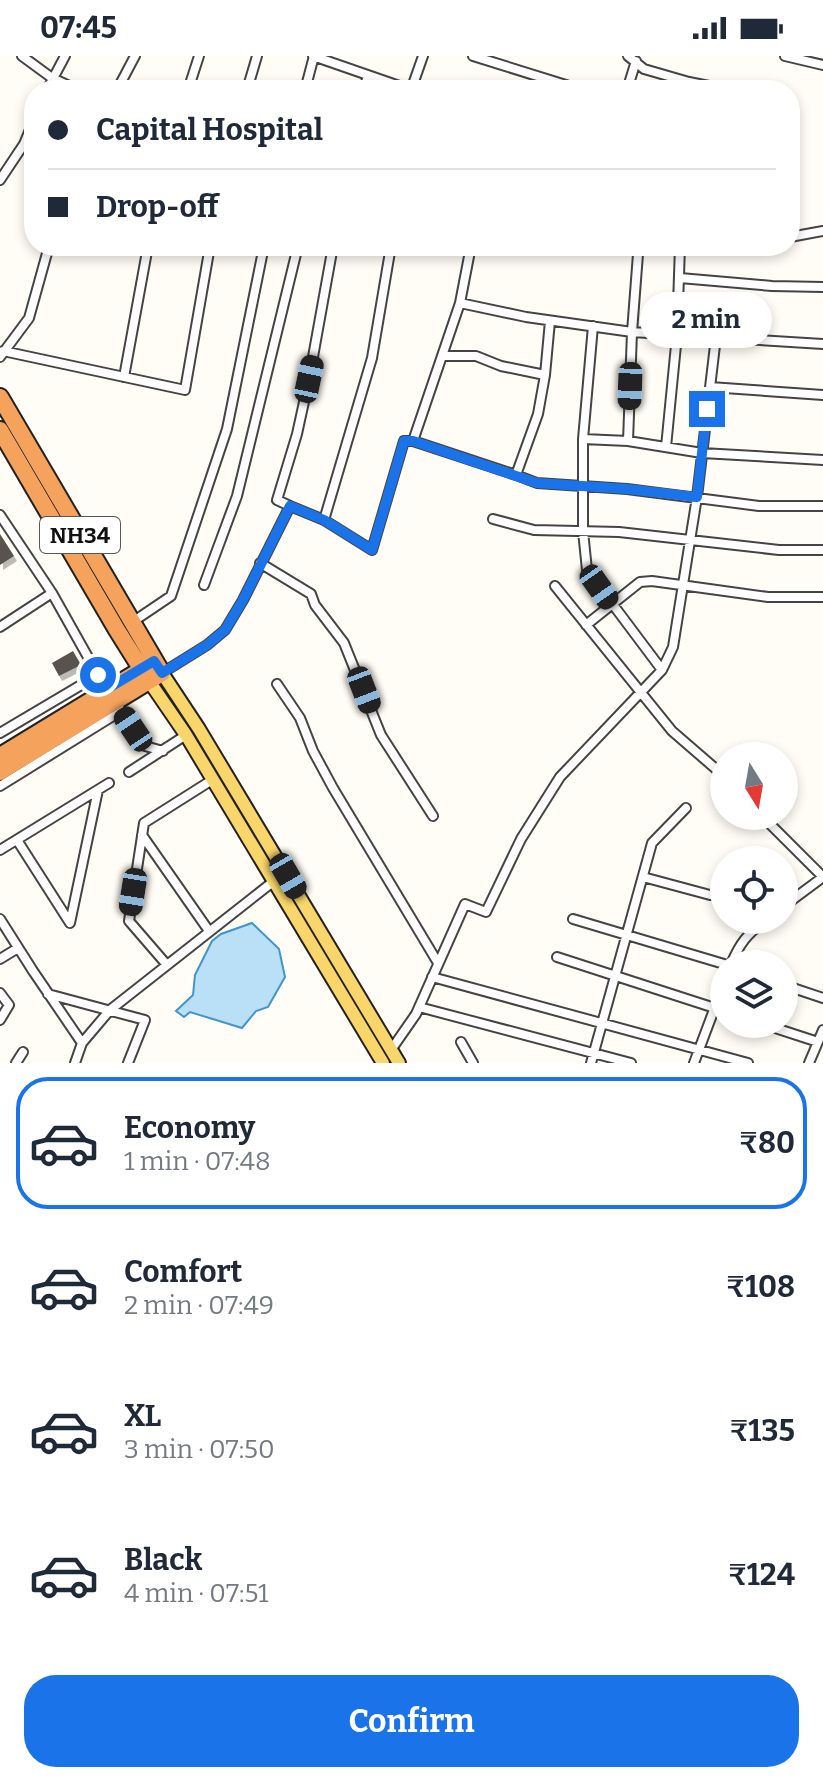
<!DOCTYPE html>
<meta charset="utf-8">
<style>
body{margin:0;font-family:Bitter,serif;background:#f2f2f3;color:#1f2937;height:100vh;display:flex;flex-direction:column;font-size:30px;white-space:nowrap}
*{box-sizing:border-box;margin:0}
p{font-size:26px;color:#747a83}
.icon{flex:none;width:44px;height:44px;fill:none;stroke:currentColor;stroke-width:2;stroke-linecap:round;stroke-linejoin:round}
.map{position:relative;height:1007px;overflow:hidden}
.sheet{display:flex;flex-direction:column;background:#fff;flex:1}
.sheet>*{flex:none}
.guide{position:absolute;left:24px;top:24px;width:776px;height:176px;border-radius:32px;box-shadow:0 4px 12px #0003;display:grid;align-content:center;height:176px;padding:0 24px;background:#fff}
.needle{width:52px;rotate:169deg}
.tools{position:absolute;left:710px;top:686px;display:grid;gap:16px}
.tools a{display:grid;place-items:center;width:88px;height:88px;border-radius:50%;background:#fff;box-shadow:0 4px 12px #0003;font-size:40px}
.end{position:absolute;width:36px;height:36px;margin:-18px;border:10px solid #1a73e8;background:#fff;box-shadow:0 0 0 4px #fff}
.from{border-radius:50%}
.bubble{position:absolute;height:56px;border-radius:28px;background:#fff;box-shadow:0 4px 12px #0003;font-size:26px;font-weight:700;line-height:56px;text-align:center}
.car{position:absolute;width:24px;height:48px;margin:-24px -12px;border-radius:10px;box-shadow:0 0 6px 2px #0007;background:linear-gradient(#222 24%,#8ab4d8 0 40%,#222 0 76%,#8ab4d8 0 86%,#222 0)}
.guide b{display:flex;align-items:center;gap:28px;height:76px;font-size:30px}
.guide b+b{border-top:2px solid #e0e1e3}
.guide i{width:20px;height:20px;background:#1f2937}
ul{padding:14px 0 0;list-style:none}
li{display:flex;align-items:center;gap:24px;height:132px;margin:0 16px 12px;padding:0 8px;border:4px solid transparent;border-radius:32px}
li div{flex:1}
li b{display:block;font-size:30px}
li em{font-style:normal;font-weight:700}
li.current{border-color:#1a73e8}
li>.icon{width:72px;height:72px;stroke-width:1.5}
.cta{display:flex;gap:16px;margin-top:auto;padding:16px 24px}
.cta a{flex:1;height:92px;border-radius:32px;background:#1a73e8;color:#fff;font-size:32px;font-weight:700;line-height:92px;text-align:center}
.status{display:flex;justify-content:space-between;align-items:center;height:56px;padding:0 40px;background:#fff;direction:ltr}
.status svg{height:22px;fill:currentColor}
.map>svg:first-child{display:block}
.water{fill:#b9e0f7;stroke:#3f96cf;stroke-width:2}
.building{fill:#5a524d;filter:url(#shadow)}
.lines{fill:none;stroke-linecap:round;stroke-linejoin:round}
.street-casing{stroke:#444;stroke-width:12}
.primary-casing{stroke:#222;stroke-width:16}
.highway-casing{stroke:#222;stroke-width:20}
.street{stroke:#fff;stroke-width:8}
.primary{stroke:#f9d66b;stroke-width:12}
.highway{stroke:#f5a25d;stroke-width:16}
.route{stroke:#1a73e8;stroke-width:10}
.labels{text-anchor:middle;stroke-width:8;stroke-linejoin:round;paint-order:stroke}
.shield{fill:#fff;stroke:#585858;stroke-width:2}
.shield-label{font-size:22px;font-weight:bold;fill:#111}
</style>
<div class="status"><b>07:45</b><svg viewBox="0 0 49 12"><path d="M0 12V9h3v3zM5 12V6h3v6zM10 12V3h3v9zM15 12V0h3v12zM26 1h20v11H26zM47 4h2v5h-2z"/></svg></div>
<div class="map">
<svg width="823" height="1007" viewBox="0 0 823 1007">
<defs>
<filter id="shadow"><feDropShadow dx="3" dy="5" stdDeviation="0" flood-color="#0004"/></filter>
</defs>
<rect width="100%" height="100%" fill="#fffdf5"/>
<path class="water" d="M252,867L279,893L285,921L268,951L256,955L242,972L190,956L184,961L176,955L193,939L195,919L212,885L221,878Z"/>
<path class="building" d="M0,478L14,500L0,509Z
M73,595L81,609L59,620L52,607Z"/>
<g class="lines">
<defs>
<path id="street" d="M22,0L52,22L78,34
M313,0L411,34L423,0
M473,0L582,34
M628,0L644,13L689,26L729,34
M785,0L823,9
M47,34L65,0
M117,34L135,0
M188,34L199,0
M247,34L257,0
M305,34L314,0
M364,34L368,19
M627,34L636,5
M0,124L24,88L34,64
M790,181L823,175
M680,222L772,230L823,231
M460,247L526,261L632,276L823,288
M550,265L545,319L538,358L516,419L537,427L627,433L759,450H823
M593,270L583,383V475L587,514L662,614
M3,295L185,334L210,190
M442,300H476L501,310L545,319
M0,301L29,262L49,190
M124,321L148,190
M710,331L823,339
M583,383L628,385L702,397L823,404
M413,385L460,247L471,190
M628,385L632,276L638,198L637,190
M666,391L677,279L680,190
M290,450L277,444L297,378L309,323L333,190
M0,459L52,537L98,619L0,677
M493,463L534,474L619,476L779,494H823
M324,464L372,302L391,190
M260,507L311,538L315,549L344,587L381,679L433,760
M204,529L237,440L298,190
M555,530L672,675L724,720
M131,567L171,540L227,373L264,190
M586,569L640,526L652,525L768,541H823
M0,571L52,537
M162,617L207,589L225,574L243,544L290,450L324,464L372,494L404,385H413L516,419
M277,628L300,662L313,695L333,732L438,907
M118,650L145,690L163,695
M129,716L186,679
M0,730L121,655
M762,760L823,821
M142,779L209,875
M17,784L70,867L98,734
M0,794L109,727
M643,821L710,839
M784,850L823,821
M0,863L33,915L82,987L75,1007
M573,863L724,908
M557,901L724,955
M0,903L18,892
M731,908C740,887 747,878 766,864
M167,909L129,865L144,767L212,724
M432,921L748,1007
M784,929L823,942
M0,937L9,949L0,964
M48,938L145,964L128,1007
M419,951L631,1007
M763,968L818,986
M461,986L473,1007
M82,987L110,954L274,825
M391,994L416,958L465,848L486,856L521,783L560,721L662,614L673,591L697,441L716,281
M16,1007L23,996
M591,1007L652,787L686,752
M694,1007L724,927
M809,1007L823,974"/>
<path id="primary" d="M162,617L199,673L399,1007
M149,625L186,679L383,1007"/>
<path id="highway" d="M0,341L162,617L0,716
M0,374L117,574L149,625
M0,700L149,609"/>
</defs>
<use href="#street" class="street-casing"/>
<use href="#primary" class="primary-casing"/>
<use href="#highway" class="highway-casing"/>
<use href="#street" class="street"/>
<use href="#primary" class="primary"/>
<use href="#highway" class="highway"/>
</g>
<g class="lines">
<path class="route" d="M98,619L107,633L154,605L162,617L207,589L225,574L243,544L290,450L324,464L372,494L404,385H413L537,427L627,433L697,441L707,353"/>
</g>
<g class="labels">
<rect class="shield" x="40" y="461" width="80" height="36" rx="6"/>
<g class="shield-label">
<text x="80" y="487">NH34</text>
</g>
</g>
</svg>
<div class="tools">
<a><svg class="needle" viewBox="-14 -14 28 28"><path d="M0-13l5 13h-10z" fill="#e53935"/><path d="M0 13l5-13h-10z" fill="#747a83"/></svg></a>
<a><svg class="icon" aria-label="locate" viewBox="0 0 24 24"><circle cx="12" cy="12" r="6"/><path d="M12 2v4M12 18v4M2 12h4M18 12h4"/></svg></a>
<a><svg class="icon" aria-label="layers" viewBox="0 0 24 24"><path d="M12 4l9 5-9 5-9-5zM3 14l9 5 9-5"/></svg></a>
</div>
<i class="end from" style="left:98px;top:619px"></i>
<i class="end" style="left:707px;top:353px"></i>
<div class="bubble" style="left:640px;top:236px;width:132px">2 min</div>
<i class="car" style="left:309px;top:323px;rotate:12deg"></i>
<i class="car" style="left:630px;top:330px;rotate:182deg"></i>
<i class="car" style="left:599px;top:531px;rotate:145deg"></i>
<i class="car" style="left:364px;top:634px;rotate:159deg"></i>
<i class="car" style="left:133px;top:673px;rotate:326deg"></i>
<i class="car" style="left:288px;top:820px;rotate:150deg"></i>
<i class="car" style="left:133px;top:836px;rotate:189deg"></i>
<div class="guide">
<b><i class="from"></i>Capital Hospital</b>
<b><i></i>Drop-off</b>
</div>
</div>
<section class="sheet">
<ul>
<li class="current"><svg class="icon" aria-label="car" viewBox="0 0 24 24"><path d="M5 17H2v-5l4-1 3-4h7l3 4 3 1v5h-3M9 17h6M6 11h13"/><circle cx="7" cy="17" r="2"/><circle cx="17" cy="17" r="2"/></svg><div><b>Economy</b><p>1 min · 07:48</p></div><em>₹80</em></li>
<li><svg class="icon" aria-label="car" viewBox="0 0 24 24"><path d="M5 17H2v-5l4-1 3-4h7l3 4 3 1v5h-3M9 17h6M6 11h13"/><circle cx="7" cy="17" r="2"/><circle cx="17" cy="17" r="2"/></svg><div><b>Comfort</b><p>2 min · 07:49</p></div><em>₹108</em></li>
<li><svg class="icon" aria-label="car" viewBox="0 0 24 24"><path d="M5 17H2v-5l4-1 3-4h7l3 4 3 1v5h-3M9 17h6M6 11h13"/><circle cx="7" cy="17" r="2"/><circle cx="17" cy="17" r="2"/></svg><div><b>XL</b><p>3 min · 07:50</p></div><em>₹135</em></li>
<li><svg class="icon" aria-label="car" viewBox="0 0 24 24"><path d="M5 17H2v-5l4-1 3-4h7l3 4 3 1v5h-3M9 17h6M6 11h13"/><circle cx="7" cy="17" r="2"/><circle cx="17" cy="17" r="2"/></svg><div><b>Black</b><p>4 min · 07:51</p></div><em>₹124</em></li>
</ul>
<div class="cta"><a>Confirm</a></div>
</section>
